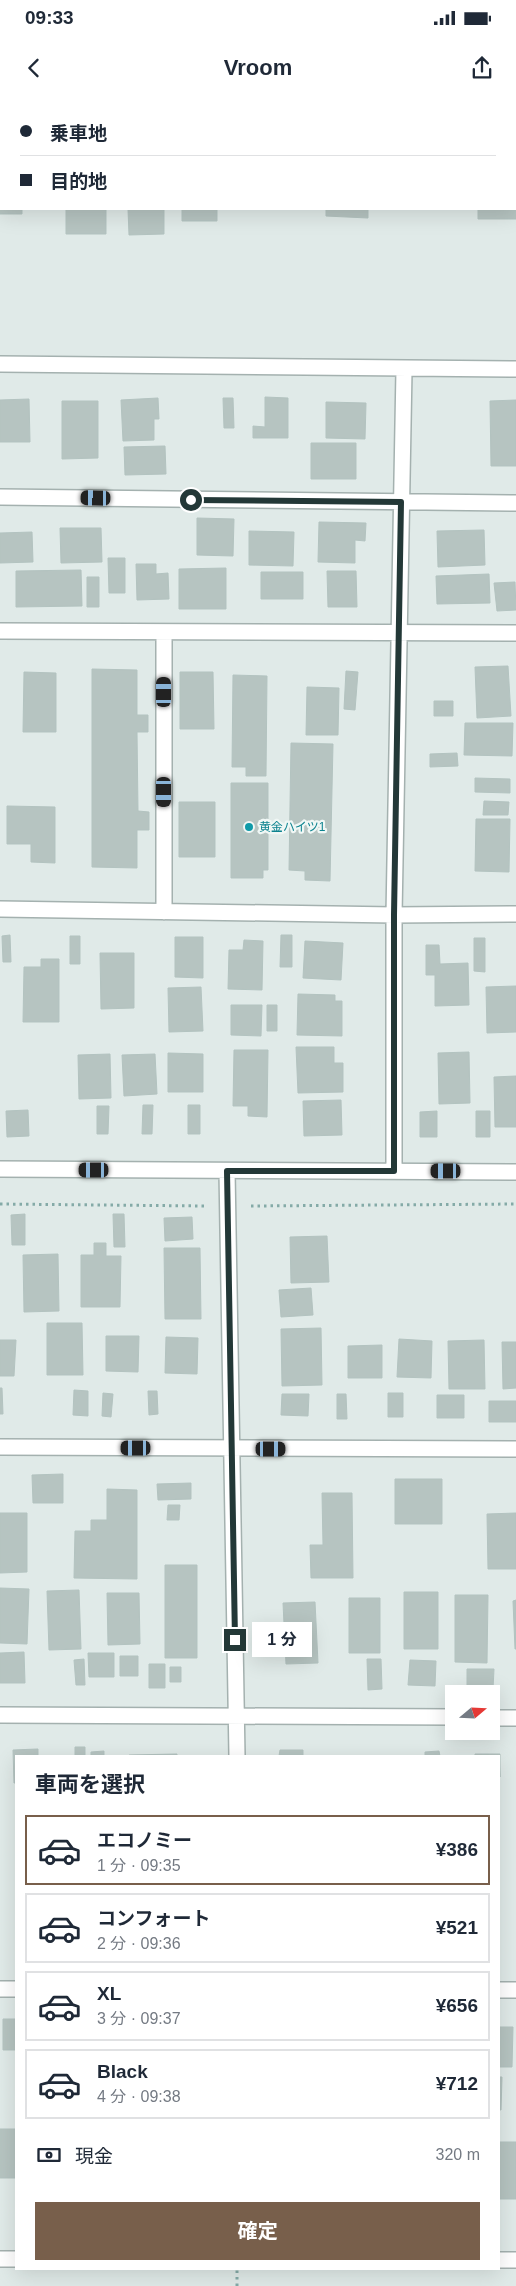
<!DOCTYPE html>
<html lang="ja">
<meta charset="utf-8">
<style>
body{margin:0;font-family:Arial,"Noto Sans JP",sans-serif;background:#f6f6f7;color:#1f2937;height:100vh;display:flex;flex-direction:column;font-size:19px;white-space:nowrap}
*{box-sizing:border-box;margin:0}
p{font-size:16px;color:#747a83}
.icon{flex:none;width:28px;height:28px;fill:none;stroke:currentColor;stroke-width:2;stroke-linecap:round;stroke-linejoin:round}
.map{position:relative;flex:1;overflow:hidden}
.panel{position:absolute;left:15px;top:1655px;width:485px;height:515px;display:flex;flex-direction:column;background:#fff;border-radius:0px;box-shadow:0 5px 20px #0002}
.panel>*{flex:none}
.top-card{position:absolute;left:0px;top:0px;width:516px;height:110px;box-shadow:0 5px 20px #0002;display:grid;align-content:center;height:110px;padding:0 20px;background:#fff}
.needle{width:32px;rotate:71deg}
.buttons{position:absolute;left:445px;top:1585px;display:grid;gap:10px}
.buttons a{display:grid;place-items:center;width:55px;height:55px;border-radius:0px;background:#fff;box-shadow:0 5px 20px #0002;font-size:25px}
.end{position:absolute;width:22px;height:22px;margin:-11px;border:6px solid #233837;background:#fff;box-shadow:0 0 0 2px #fff}
.from{border-radius:50%}
.bubble{position:absolute;height:35px;border-radius:0px;background:#fff;box-shadow:0 5px 20px #0002;font-size:16px;font-weight:700;line-height:35px;text-align:center}
.car{position:absolute;width:15px;height:30px;margin:-15px -8px;border-radius:6px;box-shadow:0 0 4px 1px #0007;background:linear-gradient(#222 24%,#8ab4d8 0 40%,#222 0 76%,#8ab4d8 0 86%,#222 0)}
.top-card b{display:flex;align-items:center;gap:18px;height:48px;font-size:19px}
.top-card b+b{border-top:1px solid #e0e1e3}
.top-card i{width:12px;height:12px;background:#1f2937}
ul{padding:0;list-style:none}
li{display:flex;align-items:center;gap:15px;height:70px;margin:0 10px 8px;padding:0 10px;border:2px solid #e0e1e3;border-radius:0px}
li div{flex:1}
li b{display:block;font-size:19px}
li em{font-style:normal;font-weight:700}
li.selected{border-color:#785f4b}
li>.icon{width:45px;height:45px;stroke-width:1.5}
h2{padding:0 20px;font-size:22px;line-height:60px}
.pay{display:flex;align-items:center;gap:12px;height:55px;padding:0 20px;font-size:19px}
.pay p{margin-inline-start:auto}
.primary-button{display:flex;gap:10px;margin-top:auto;padding:10px 20px}
.primary-button a{flex:1;height:58px;border-radius:0px;background:#785f4b;color:#fff;font-size:20px;font-weight:700;line-height:58px;text-align:center}
.status{display:flex;justify-content:space-between;align-items:center;height:35px;padding:0 25px;background:#fff;direction:ltr}
.status svg{height:14px;fill:currentColor}
header{display:flex;justify-content:space-between;align-items:center;height:65px;padding:0 20px;background:#fff;font-size:22px;font-weight:700}
.map>svg:first-child{display:block}
.building{fill:#b6c4c1;stroke:#b3c3c0}
.lines{fill:none;stroke-linecap:round;stroke-linejoin:round}
.minor-casing{stroke:#a4b1af;stroke-width:18}
.path{stroke:#84aaa7;stroke-width:3;stroke-dasharray:2.5 4;stroke-linecap:butt}
.minor{stroke:#fff;stroke-width:15}
.route{stroke:#233837;stroke-width:6}
.culture-dot{fill:#0f9aa8;stroke:#f0f7f5;stroke-width:2}
.labels{text-anchor:middle;stroke-width:4.5;stroke-linejoin:round;paint-order:stroke}
.culture-label{font-size:12px;fill:#0d838f;stroke:#f0f7f5;text-anchor:start}
</style>
<div class="status"><b>09:33</b><svg viewBox="0 0 49 12"><path d="M0 12V9h3v3zM5 12V6h3v6zM10 12V3h3v9zM15 12V0h3v12zM26 1h20v11H26zM47 4h2v5h-2z"/></svg></div>
<header><svg class="icon" aria-label="back" viewBox="0 0 24 24"><path d="M15 5l-7 7 7 7"/></svg>Vroom<svg class="icon" aria-label="share" viewBox="0 0 24 24"><path d="M12 15V3M7 8l5-5 5 5M5 13v7h14v-7"/></svg></header>
<div class="map">
<svg width="516" height="2186" viewBox="0 0 516 2186">
<rect width="100%" height="100%" fill="#e0eae8"/>
<path class="building" d="M0,57L1,109H22V114H0Z
M515,66L516,119H478V109H515Z
M66,109H106V134H66Z
M128,109H164V134L129,135Z
M182,109H217V121H182Z
M326,109H368V118L326,116Z
M265,297L288,298V338H253V326L265,327Z
M158,298L159,319H154V340L123,341L121,300Z
M223,298H233L234,328H224Z
M29,299L30,342H0V300Z
M516,300V366H491L490,301Z
M62,301H98V358L62,359Z
M326,302L366,303L365,339L326,338Z
M311,343H356V379H311Z
M165,346L166,374L125,375L124,347Z
M197,418L234,419L233,456L197,455Z
M319,422L366,423L365,441L355,440V463L318,462Z
M60,428H101L102,462L61,463Z
M484,430L485,465L438,467L437,431Z
M249,431L294,432L293,466L249,465Z
M32,432L33,462L0,463V433Z
M108,458H125V493H109Z
M136,464H156V474L168,473L169,499L137,500Z
M226,468V509H179V469Z
M81,470L82,506L16,507V471Z
M327,471H356L357,507H328Z
M261,472H303V499H261Z
M489,474L490,503L437,504L436,476Z
M87,477H99V507H87Z
M515,482L516,510L497,511L494,483Z
M508,566L511,616L477,618L475,567Z
M92,569L137,570V615H148V632H137L138,711L149,712V730H137V768L92,767Z
M346,571L358,572L355,610L344,609Z
M24,572L56,573V632H23Z
M180,572H213L214,629H180Z
M233,575L267,576L266,676H246V667H232Z
M307,587L339,588L338,635H306Z
M434,601H453V616H434Z
M465,623H513L512,656L464,655Z
M291,643L333,644L330,781L305,780V771L289,770Z
M457,653L458,666L430,667V654Z
M475,678L510,679V693L475,692Z
M231,683H268V770H263V778H231Z
M484,701L509,702L508,715H483Z
M179,702H215V757H179Z
M7,706L55,707V763L31,762V744H7Z
M476,719H510L509,772L475,771Z
M10,835L11,862H3L2,836Z
M281,835H292V867H280Z
M70,836H80V864H70Z
M175,837H203V878L175,877Z
M474,838H485V872L474,871Z
M244,840L263,841L262,890L228,889L229,850H243Z
M305,841L343,843L341,880L303,878Z
M426,845H439L440,864L468,863L469,905L435,906V875H426Z
M100,853H134V908L101,909Z
M41,859H59V922H23L24,867H41Z
M516,886V932L487,933L486,887Z
M201,887L203,931L169,932L168,888Z
M298,894L335,895V901H342V936L297,935Z
M231,905H262L261,936L231,935Z
M267,905H277V931H267Z
M296,947H334V963H343V992L298,993Z
M234,950H268L267,1017L248,1016V1006H233Z
M469,952L470,1003L439,1004L438,953Z
M168,953L203,954V992H168Z
M110,954L111,998L79,999L78,955Z
M155,954L157,994L124,996L122,955Z
M516,976V1027H495L494,977Z
M341,1000L342,1035L304,1036L303,1001Z
M143,1005H153L152,1034H142Z
M188,1005H200V1034H188Z
M97,1006H109L108,1034H97Z
M28,1010L29,1036L7,1037L6,1011Z
M437,1011V1037H420V1012Z
M476,1011H490V1037H476Z
M25,1114V1145H12L11,1115Z
M113,1114H124L125,1147H114Z
M192,1117L193,1139L165,1141L164,1118Z
M327,1136L329,1182L291,1183L290,1137Z
M94,1143H106V1156H121L120,1207H81V1155H94Z
M164,1148H200L201,1219H165Z
M58,1154L59,1211L24,1212L23,1155Z
M311,1188L313,1215L281,1217L279,1190Z
M47,1223H82L83,1275H47Z
M321,1228L322,1285L282,1286L281,1229Z
M106,1236H139L138,1272L106,1271Z
M166,1237L198,1238L197,1274L165,1273Z
M399,1239L432,1241L431,1278L397,1277Z
M0,1240H16L14,1276H0Z
M484,1240L485,1289H449L448,1241Z
M502,1242H516V1288L503,1289Z
M382,1245V1278H348V1246Z
M0,1288H2L3,1314H0Z
M74,1290L88,1291V1316L73,1315Z
M148,1291H157L158,1314L149,1315Z
M103,1293L113,1294L111,1317L102,1316Z
M388,1293H403V1317H388Z
M282,1294H309L308,1316L281,1315Z
M337,1294H346L347,1319H337Z
M437,1295H464V1318H437Z
M489,1301H516V1322H489Z
M63,1374V1403H33L32,1375Z
M395,1379H442V1424H395Z
M191,1383V1399L158,1400L157,1384Z
M107,1389L137,1390V1479L74,1478L75,1431H91V1420H107Z
M322,1393H352L353,1478H311L310,1445H323Z
M168,1405H180L179,1420H167Z
M0,1413H27V1472L0,1473Z
M516,1413V1469H488L487,1414Z
M165,1465H197V1558H165Z
M0,1488L29,1489L27,1544L0,1543Z
M79,1490L81,1549L49,1550L47,1491Z
M404,1492H438V1549H404Z
M107,1493H139L140,1544L108,1545Z
M455,1495H488L487,1563L455,1562Z
M349,1498H380V1553H349Z
M516,1500V1549H515L513,1501Z
M315,1502L318,1563L286,1564L283,1503Z
M24,1552L25,1583H0V1553Z
M88,1553H114V1577H89Z
M120,1556H138V1576H120Z
M84,1559L85,1585H76L74,1560Z
M367,1559H381L382,1589L368,1590Z
M410,1560L436,1561L435,1586L408,1585Z
M149,1564H165V1588H149Z
M170,1567H181V1582H170Z
M467,1569H494L493,1589H467Z
M75,1647H85V1656H75Z
M38,1649V1656H16V1683H14L13,1650Z
M280,1650H303V1656H279Z
M104,1651V1656H91V1652Z
M439,1651L440,1656H425V1652Z
M177,1654V1656H129V1655Z
M475,1654H500V1677L499,1656H475Z
M3,1919H16V1950H3Z
M499,1927H513L512,1967H499Z
M499,1977H502L501,2010H499Z
M0,2029H16V2078H0Z
M499,2042H516V2099H499Z"/>
<g class="lines">
<defs>
<path id="minor" d="M0,264L516,269
M0,397L516,403
M0,531L516,533
M0,809L394,815L516,814
M164,812V532
M0,1069L516,1072
M227,1071L237,1656
M394,1071V815L404,270
M0,1347L516,1349
M0,1615L454,1617
M491,1618H516
M0,1889H16
M499,1890H516
M0,2159H16
M499,2160H516"/>
</defs>
<use href="#minor" class="minor-casing"/>
<path class="path" d="M0,1104L204,1106
M251,1106L516,1104
M237,2186V2169"/>
<use href="#minor" class="minor"/>
</g>
<g class="lines">
<path class="route" d="M191,400L401,402L394,815V1071H227L235,1540"/>
</g>
<circle class="culture-dot" cx="249" cy="727" r="5"/>
<g class="labels">
<g class="culture-label">
<text x="259" y="731">黄金ハイツ1</text>
</g>
</g>
</svg>
<div class="buttons">
<a><svg class="needle" viewBox="-14 -14 28 28"><path d="M0-13l5 13h-10z" fill="#e53935"/><path d="M0 13l5-13h-10z" fill="#747a83"/></svg></a>
</div>
<i class="end from" style="left:191px;top:400px"></i>
<i class="end" style="left:235px;top:1540px"></i>
<div class="bubble" style="left:252px;top:1522px;width:60px">1 分</div>
<i class="car" style="left:96px;top:398px;rotate:271deg"></i>
<i class="car" style="left:164px;top:592px;rotate:0deg"></i>
<i class="car" style="left:164px;top:692px;rotate:180deg"></i>
<i class="car" style="left:94px;top:1070px;rotate:270deg"></i>
<i class="car" style="left:446px;top:1071px;rotate:270deg"></i>
<i class="car" style="left:136px;top:1348px;rotate:270deg"></i>
<i class="car" style="left:271px;top:1349px;rotate:90deg"></i>
<div class="top-card">
<b><i class="from"></i>乗車地</b>
<b><i></i>目的地</b>
</div>
<section class="panel">
<h2>車両を選択</h2>
<ul>
<li class="selected"><svg class="icon" aria-label="car" viewBox="0 0 24 24"><path d="M5 17H2v-5l4-1 3-4h7l3 4 3 1v5h-3M9 17h6M6 11h13"/><circle cx="7" cy="17" r="2"/><circle cx="17" cy="17" r="2"/></svg><div><b>エコノミー</b><p>1 分 · 09:35</p></div><em>¥386</em></li>
<li><svg class="icon" aria-label="car" viewBox="0 0 24 24"><path d="M5 17H2v-5l4-1 3-4h7l3 4 3 1v5h-3M9 17h6M6 11h13"/><circle cx="7" cy="17" r="2"/><circle cx="17" cy="17" r="2"/></svg><div><b>コンフォート</b><p>2 分 · 09:36</p></div><em>¥521</em></li>
<li><svg class="icon" aria-label="car" viewBox="0 0 24 24"><path d="M5 17H2v-5l4-1 3-4h7l3 4 3 1v5h-3M9 17h6M6 11h13"/><circle cx="7" cy="17" r="2"/><circle cx="17" cy="17" r="2"/></svg><div><b>XL</b><p>3 分 · 09:37</p></div><em>¥656</em></li>
<li><svg class="icon" aria-label="car" viewBox="0 0 24 24"><path d="M5 17H2v-5l4-1 3-4h7l3 4 3 1v5h-3M9 17h6M6 11h13"/><circle cx="7" cy="17" r="2"/><circle cx="17" cy="17" r="2"/></svg><div><b>Black</b><p>4 分 · 09:38</p></div><em>¥712</em></li>
</ul>
<div class="pay"><svg class="icon" aria-label="cash" viewBox="0 0 24 24"><path d="M3 7h18v10H3z"/><circle cx="12" cy="12" r="2"/></svg>現金<p>320 m</p></div>
<div class="primary-button"><a>確定</a></div>
</section>
</div>
